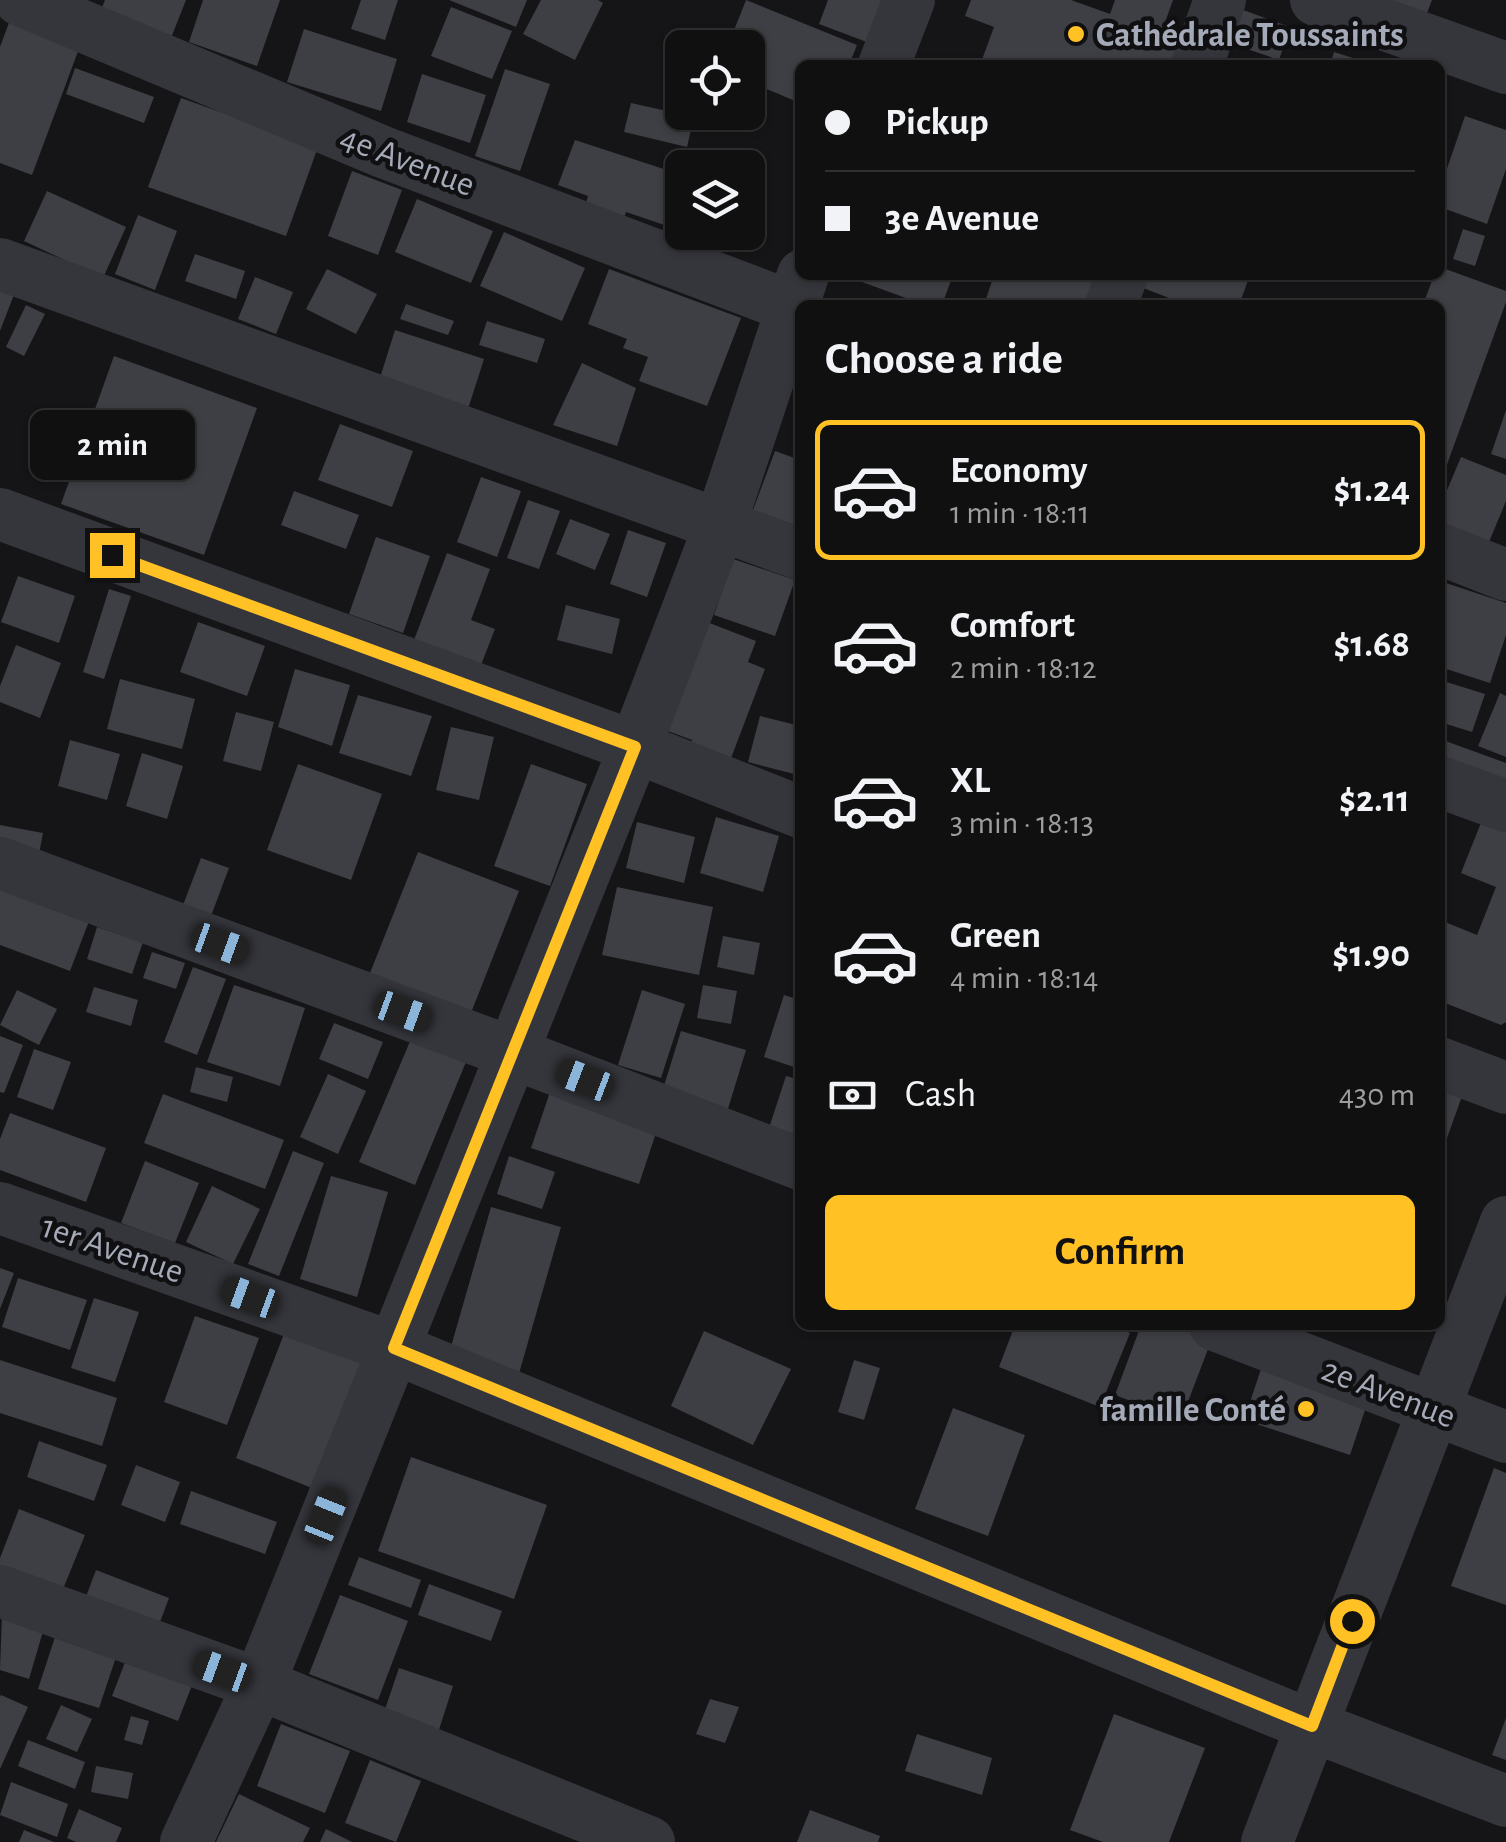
<!DOCTYPE html>
<meta charset="utf-8">
<style>
body{margin:0;font-family:"Alegreya Sans",sans-serif;background:#19191a;color:#f1f3f6;height:100vh;display:flex;flex-direction:column;font-size:38px;white-space:nowrap}
*{box-sizing:border-box;margin:0}
p{font-size:32px;color:#9c9d9f}
.icon{flex:none;width:55px;height:55px;fill:none;stroke:currentColor;stroke-width:2;stroke-linecap:round;stroke-linejoin:round}
.map{position:relative;flex:1;overflow:hidden}
.panel{position:absolute;left:795px;top:300px;width:650px;height:1030px;display:flex;flex-direction:column;background:#101011;border-radius:15px;box-shadow:0 2px 8px #0004,0 0 0 2px #303031}
.panel>*{flex:none}
.hud{position:absolute;left:795px;top:60px;width:650px;height:220px;border-radius:15px;box-shadow:0 2px 8px #0004,0 0 0 2px #303031;display:grid;align-content:center;height:220px;padding:0 30px;background:#101011}
.fabs{position:absolute;left:665px;top:30px;display:grid;gap:20px}
.fabs a{display:grid;place-items:center;width:100px;height:100px;border-radius:15px;background:#101011;box-shadow:0 2px 8px #0004,0 0 0 2px #303031;font-size:50px}
.end{position:absolute;width:45px;height:45px;margin:-22px;border:12px solid #ffc124;background:#111;box-shadow:0 0 0 5px #111}
.from{border-radius:50%}
.bubble{position:absolute;height:70px;border-radius:15px;background:#101011;box-shadow:0 2px 8px #0004,0 0 0 2px #303031;font-size:32px;font-weight:700;line-height:70px;text-align:center}
.car{position:absolute;width:30px;height:60px;margin:-30px -15px;border-radius:12px;box-shadow:0 0 8px 2px #0007;background:linear-gradient(#222 24%,#8ab4d8 0 40%,#222 0 76%,#8ab4d8 0 86%,#222 0)}
.hud b{display:flex;align-items:center;gap:35px;height:95px;font-size:38px}
.hud b+b{border-top:2px solid #303031}
.hud i{width:25px;height:25px;background:#f1f3f6}
ul{padding:0;list-style:none}
li{display:flex;align-items:center;gap:30px;height:140px;margin:0 20px 15px;padding:0 10px;border:5px solid transparent;border-radius:15px}
li div{flex:1}
li b{display:block;font-size:38px}
li em{font-style:normal;font-weight:700}
li.selected{border-color:#ffc124}
li>.icon{width:90px;height:90px;stroke-width:1.5}
h2{padding:0 30px;font-size:45px;line-height:120px}
.pay{display:flex;align-items:center;gap:25px;height:110px;padding:0 30px;font-size:38px}
.pay p{margin-inline-start:auto}
.cta{display:flex;gap:20px;margin-top:auto;padding:20px 30px}
.cta a{flex:1;height:115px;border-radius:15px;background:#ffc124;color:#111;font-size:40px;font-weight:700;line-height:115px;text-align:center}
.map>svg:first-child{display:block}
.building{fill:#3e3f44}
.lines{fill:none;stroke-linecap:round;stroke-linejoin:round}
.minor{stroke:#35363c;stroke-width:52}
.route{stroke:#ffc124;stroke-width:12}
.poi-dot{fill:#ffc124;stroke:#101012;stroke-width:4}
.labels{text-anchor:middle;stroke-width:9;stroke-linejoin:round;paint-order:stroke}
.poi-label{font-size:35px;font-weight:bold;fill:#a5aab8;stroke:#101012;text-anchor:start}
.street-label{font-size:35px;fill:#a5aab8;stroke:#101012}
</style>
<div class="map">
<svg width="1506" height="1842" viewBox="0 0 1506 1842">
<rect width="100%" height="100%" fill="#151517"/>
<path class="building" d="M105,0H186L171,38L101,10Z
M203,0H280L257,66L189,42Z
M361,0H398L385,40L351,29Z
M449,0H527L516,27Z
M541,0H598L603,3L575,60L523,34Z
M746,0L857,45L849,65H800V103L748,81V48H727Z
M828,0H889L872,44L819,24Z
M971,0H1071L1110,14L1115,0H1173L1158,42L1176,49L1170,65H980L994,27L965,16Z
M1391,0H1432L1427,13Z
M451,7L512,31L492,79L431,56Z
M1235,7L1290,27L1279,60L1224,41Z
M10,20L80,46L32,175L0,163V47Z
M304,29L397,59L381,111L287,82Z
M1334,52L1372,64L1371,65H1330Z
M75,68L154,97L144,123L66,94Z
M505,69L550,84L520,171L475,156Z
M422,74L486,95L470,143L407,122Z
M181,98L318,147L286,236L148,187Z
M631,103L694,117L687,147L624,132Z
M1465,116L1506,130V169L1487,224L1440,207V189Z
M575,140L682,175V231L626,212L623,221L584,210L588,196L558,185Z
M352,171L402,190L378,255L328,236Z
M47,191L126,227L103,278L24,241Z
M417,199L493,231L471,283L395,252Z
M138,215L177,231L155,290L115,274Z
M1463,229L1485,236L1475,266L1453,259Z
M504,232L585,268L562,321L480,286Z
M195,254L245,271L236,299L185,281Z
M1440,267L1506,291V302L1445,470L1440,469V305H1423L1434,275H1440Z
M327,269L377,294L356,334L306,309Z
M609,269L741,318L707,406L639,381L648,357L623,348L627,339L588,324Z
M852,275H953L942,305H925L851,278Z
M994,275L1036,278L1037,275H1096L1086,305H984Z
M1137,275H1250L1239,305H1187L1133,284Z
M255,277L293,292L276,334L238,319Z
M0,286L15,292L0,331Z
M406,304L454,321L448,335L400,319Z
M26,305L45,314L24,356L6,347Z
M487,321L545,339L537,363L479,345Z
M395,330L484,359L468,409L379,381Z
M114,356L257,408L204,555L61,504Z
M582,363L636,388L617,446L553,425Z
M1506,410V459L1491,454Z
M340,424L413,451L392,507L318,480Z
M775,451L800,460V549L746,529Z
M1461,457L1506,475V501L1489,542L1440,522V507Z
M481,477L521,491L497,557L457,542Z
M294,491L359,515L346,549L281,525Z
M528,500L560,511L539,569L507,558Z
M570,519L610,534L595,570L556,554Z
M628,530L666,543L647,597L610,584Z
M376,537L430,556L403,633L349,614Z
M447,553L490,569L471,620L495,629L481,665L414,640Z
M733,559L795,580L775,636L714,615Z
M18,576L75,596L59,643L1,622Z
M1440,581L1506,603V635L1490,683L1440,667Z
M109,589L131,596L104,679L83,672Z
M566,605L620,619L612,654L557,640Z
M694,617L756,641L748,662L765,669L728,766L689,751L692,740L652,725Z
M198,622L265,646L247,696L180,672Z
M16,645L61,663L40,718L0,702V686Z
M295,669L350,685L332,746L278,727Z
M120,679L195,699L182,749L107,729Z
M1440,680L1485,694L1472,732L1440,722Z
M1500,693L1506,696V757L1478,746Z
M358,695L432,716L411,776L339,753Z
M236,712L274,722L261,771L223,761Z
M760,716L800,726L798,775L748,762Z
M451,727L494,737L479,800L436,790Z
M1440,739L1506,763V801L1440,777Z
M70,740L120,754L107,800L58,786Z
M142,753L183,766L167,819L126,806Z
M298,764L382,794L351,880L267,850Z
M531,764L587,784L550,886L494,866Z
M1488,805L1506,812V1022L1501,1025L1440,1001V935L1445,922L1477,935L1496,887L1461,873Z
M716,817L779,836L763,892L700,873Z
M637,822L695,837L684,883L626,868Z
M0,825L43,833L38,859L0,852Z
M418,852L519,891L469,1018L368,978Z
M201,858L229,868L208,924L180,913Z
M0,873L94,908L70,971L0,945Z
M617,887L713,907L699,975L602,955Z
M97,927L143,942L132,974L87,959Z
M723,936L760,943L754,975L717,967Z
M152,952L185,963L176,989L143,978Z
M193,967L226,979L197,1055L164,1042Z
M234,985L305,1008L280,1086L207,1062Z
M703,985L737,991L731,1024L697,1018Z
M94,987L138,1000L131,1026L86,1012Z
M17,990L57,1009L39,1045L0,1025Z
M642,990L685,1004L661,1078L618,1065Z
M784,995L800,1000V1069L764,1057Z
M334,1023L383,1042L368,1079L319,1059Z
M681,1031L746,1050L723,1125L658,1105Z
M0,1036L23,1045L4,1093L0,1092Z
M411,1039L466,1062L415,1185L359,1162Z
M34,1049L71,1062L53,1110L17,1097Z
M196,1067L233,1077L227,1102L190,1092Z
M328,1074L366,1091L338,1154L300,1137Z
M786,1076L800,1080V1148L766,1137Z
M1440,1088L1462,1096L1441,1155H1440Z
M550,1092L658,1127L639,1184L531,1148Z
M163,1094L284,1140L265,1189L144,1143Z
M10,1113L106,1148L86,1202L0,1170V1139Z
M293,1151L324,1163L279,1276L248,1264Z
M509,1156L555,1172L542,1209L497,1194Z
M145,1161L199,1183L175,1243L121,1223Z
M331,1176L388,1192L357,1297L300,1279Z
M212,1186L260,1209L233,1264L186,1242Z
M491,1207L561,1227L516,1384L446,1364Z
M0,1268L14,1273L0,1309Z
M18,1278L87,1300L70,1350L2,1327Z
M94,1298L139,1312L115,1382L71,1368Z
M195,1316L259,1338L227,1425L164,1402Z
M1015,1325H1111L1130,1333L1100,1407L999,1367Z
M1141,1325H1182L1213,1336L1181,1420L1115,1395Z
M287,1326L368,1357L317,1490L236,1458Z
M704,1331L791,1369L753,1445L671,1406Z
M0,1360L117,1398L102,1446L0,1413Z
M854,1360L880,1368L864,1420L838,1412Z
M1263,1363L1369,1398L1350,1455L1244,1420Z
M953,1408L1025,1435L988,1536L915,1509Z
M39,1441L107,1465L94,1501L27,1477Z
M411,1457L547,1505L514,1599L378,1551Z
M136,1465L180,1482L165,1522L121,1505Z
M1494,1468L1506,1473V1605L1451,1586Z
M191,1491L277,1522L265,1554L180,1524Z
M19,1509L85,1535L59,1599L0,1576V1558Z
M359,1557L421,1580L411,1608L348,1585Z
M96,1570L169,1598L157,1630L84,1602Z
M429,1584L502,1611L491,1641L418,1615Z
M340,1595L408,1621L378,1700L309,1674Z
M2,1615L44,1628L29,1679L0,1670Z
M55,1637L116,1657L99,1708L38,1689Z
M127,1657L193,1683L178,1721L112,1696Z
M399,1668L453,1686L436,1739L381,1721Z
M1,1695L28,1707L0,1769V1697Z
M710,1699L739,1707L725,1743L696,1734Z
M61,1705L92,1719L77,1752L46,1739Z
M1114,1714L1205,1748L1169,1842H1103L1070,1830Z
M131,1716L149,1721L142,1745L124,1740Z
M1506,1718V1760L1492,1755Z
M281,1724L350,1751L325,1813L257,1786Z
M917,1734L992,1758L982,1795L905,1771Z
M28,1740L85,1762L75,1789L18,1766Z
M370,1760L421,1781L396,1842L345,1823Z
M96,1766L133,1773L128,1799L91,1792Z
M11,1782L68,1804L57,1837L0,1815Z
M239,1794L310,1828L303,1842H216Z
M79,1809L122,1828L116,1842H76L67,1838Z
M810,1810L880,1836L878,1842H797Z
M326,1829L352,1842H320Z
M24,1830L54,1842H19Z"/>
<g class="lines">
<path class="minor" d="M20,0L383,152L800,310
M1316,0L1506,68
M884,65L909,0
M1197,65L1220,0
M0,264L800,554
M1111,305L1122,275
M0,514L635,747L800,812
M1440,549L1506,575
M1440,782L1506,806
M0,863L513,1053L800,1164
M1440,1063L1506,1088
M0,1208L394,1348L1312,1726L1506,1801
M1215,1325L1506,1437
M0,1591L259,1684L649,1842
M186,1842L259,1684L635,747L720,525L803,275
M1267,1842L1506,1222"/>
</g>
<g class="lines">
<path class="route" d="M112,555L635,747L394,1348L1312,1726L1352,1621"/>
</g>
<g class="poi-dot">
<circle cx="1076" cy="34" r="10"/>
<circle cx="1306" cy="1409" r="10"/>
</g>
<g class="labels">
<g class="poi-label">
<text x="1096" y="46">Cathédrale Toussaints</text>
<text x="1286" y="1421" text-anchor="end">famille Conté</text>
</g>
<g class="street-label">
<text transform="translate(408 160) rotate(21)" y="12">4e Avenue</text>
<text transform="translate(113 1248) rotate(19)" y="12">1er Avenue</text>
<text transform="translate(1389 1392) rotate(21)" y="12">2e Avenue</text>
</g>
</g>
</svg>
<div class="fabs">
<a><svg class="icon" aria-label="locate" viewBox="0 0 24 24"><circle cx="12" cy="12" r="6"/><path d="M12 2v4M12 18v4M2 12h4M18 12h4"/></svg></a>
<a><svg class="icon" aria-label="layers" viewBox="0 0 24 24"><path d="M12 4l9 5-9 5-9-5zM3 14l9 5 9-5"/></svg></a>
</div>
<i class="end from" style="left:1352px;top:1621px"></i>
<i class="end" style="left:112px;top:555px"></i>
<div class="bubble" style="left:30px;top:410px;width:165px">2 min</div>
<i class="car" style="left:220px;top:944px;rotate:110deg"></i>
<i class="car" style="left:403px;top:1012px;rotate:110deg"></i>
<i class="car" style="left:585px;top:1080px;rotate:291deg"></i>
<i class="car" style="left:250px;top:1297px;rotate:290deg"></i>
<i class="car" style="left:326px;top:1516px;rotate:22deg"></i>
<i class="car" style="left:222px;top:1671px;rotate:290deg"></i>
<div class="hud">
<b><i class="from"></i>Pickup</b>
<b><i></i>3e Avenue</b>
</div>
<section class="panel">
<h2>Choose a ride</h2>
<ul>
<li class="selected"><svg class="icon" aria-label="car" viewBox="0 0 24 24"><path d="M5 17H2v-5l4-1 3-4h7l3 4 3 1v5h-3M9 17h6M6 11h13"/><circle cx="7" cy="17" r="2"/><circle cx="17" cy="17" r="2"/></svg><div><b>Economy</b><p>1 min · 18:11</p></div><em>$1.24</em></li>
<li><svg class="icon" aria-label="car" viewBox="0 0 24 24"><path d="M5 17H2v-5l4-1 3-4h7l3 4 3 1v5h-3M9 17h6M6 11h13"/><circle cx="7" cy="17" r="2"/><circle cx="17" cy="17" r="2"/></svg><div><b>Comfort</b><p>2 min · 18:12</p></div><em>$1.68</em></li>
<li><svg class="icon" aria-label="car" viewBox="0 0 24 24"><path d="M5 17H2v-5l4-1 3-4h7l3 4 3 1v5h-3M9 17h6M6 11h13"/><circle cx="7" cy="17" r="2"/><circle cx="17" cy="17" r="2"/></svg><div><b>XL</b><p>3 min · 18:13</p></div><em>$2.11</em></li>
<li><svg class="icon" aria-label="car" viewBox="0 0 24 24"><path d="M5 17H2v-5l4-1 3-4h7l3 4 3 1v5h-3M9 17h6M6 11h13"/><circle cx="7" cy="17" r="2"/><circle cx="17" cy="17" r="2"/></svg><div><b>Green</b><p>4 min · 18:14</p></div><em>$1.90</em></li>
</ul>
<div class="pay"><svg class="icon" aria-label="cash" viewBox="0 0 24 24"><path d="M3 7h18v10H3z"/><circle cx="12" cy="12" r="2"/></svg>Cash<p>430 m</p></div>
<div class="cta"><a>Confirm</a></div>
</section>
</div>
